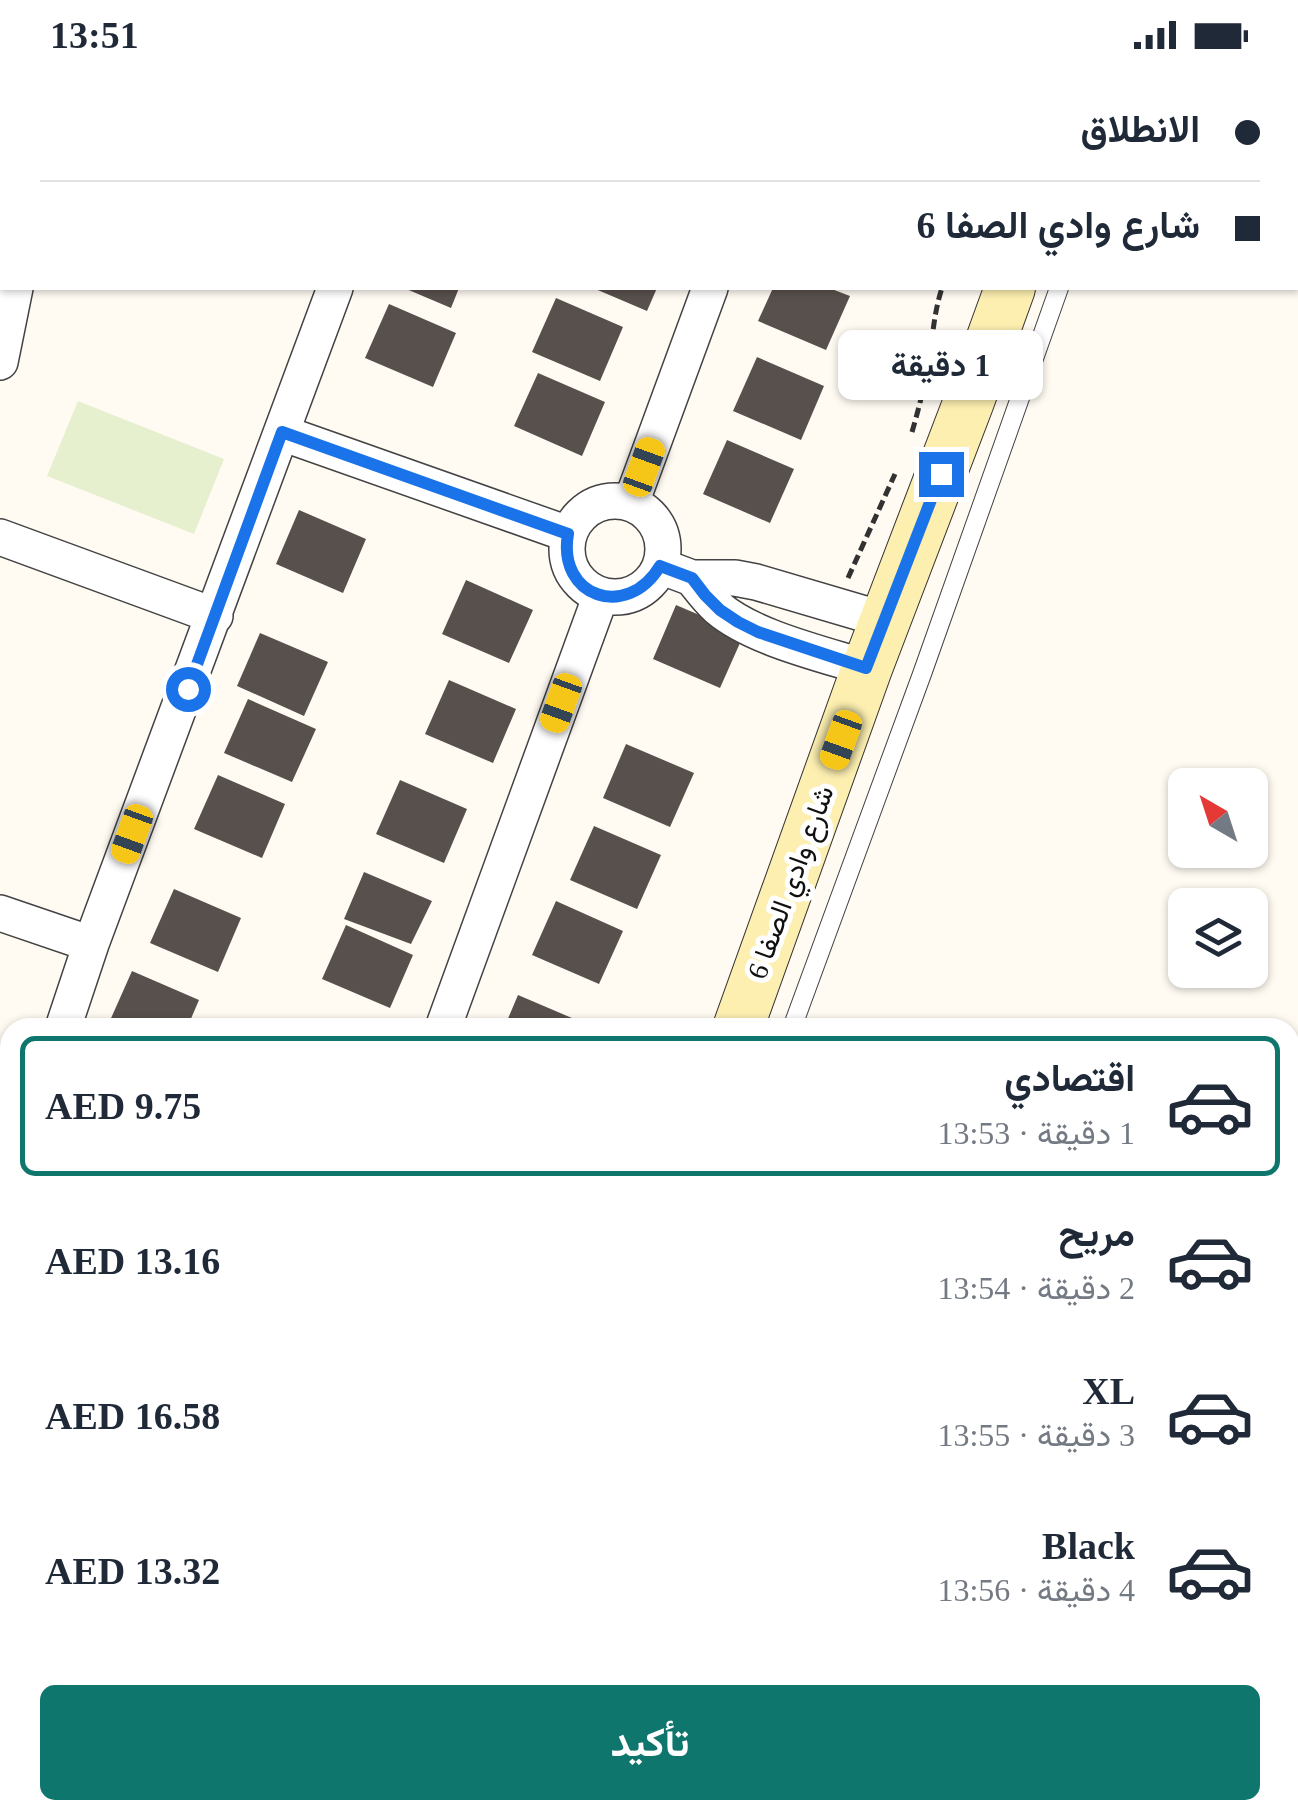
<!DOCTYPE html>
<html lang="ar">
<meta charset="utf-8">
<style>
body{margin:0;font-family:"Times New Roman",Vazirmatn,serif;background:#f2f2f3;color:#1f2937;direction:rtl;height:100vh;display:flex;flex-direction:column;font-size:38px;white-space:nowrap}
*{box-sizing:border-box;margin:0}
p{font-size:32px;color:#747a83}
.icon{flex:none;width:55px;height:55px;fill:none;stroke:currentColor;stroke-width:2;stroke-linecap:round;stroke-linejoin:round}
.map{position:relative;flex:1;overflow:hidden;direction:ltr}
.panel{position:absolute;left:0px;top:948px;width:1300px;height:802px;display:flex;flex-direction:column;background:#fff;border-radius:30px 30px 0 0;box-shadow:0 2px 8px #0004;direction:rtl}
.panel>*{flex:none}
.guide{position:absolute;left:0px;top:0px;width:1300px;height:220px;box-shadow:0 2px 8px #0004;direction:rtl;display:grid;align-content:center;height:220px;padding:0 40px;background:#fff}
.needle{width:65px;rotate:321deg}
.tools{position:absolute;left:1168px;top:698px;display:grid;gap:20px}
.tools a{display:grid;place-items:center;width:100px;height:100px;border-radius:15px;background:#fff;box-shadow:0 2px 8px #0004;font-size:50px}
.end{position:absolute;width:45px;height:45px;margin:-22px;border:12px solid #1a73e8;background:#fff;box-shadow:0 0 0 5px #fff}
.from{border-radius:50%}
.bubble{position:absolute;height:70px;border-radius:15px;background:#fff;box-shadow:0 2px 8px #0004;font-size:32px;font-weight:700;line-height:70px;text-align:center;direction:rtl}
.car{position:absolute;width:30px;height:60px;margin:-30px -15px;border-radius:12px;box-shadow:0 0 8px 2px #0007;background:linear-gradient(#f5c518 24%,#345 0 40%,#f5c518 0 76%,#345 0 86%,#f5c518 0)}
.guide b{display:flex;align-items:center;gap:35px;height:95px;font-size:38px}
.guide b+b{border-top:2px solid #e0e1e3}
.guide i{width:25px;height:25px;background:#1f2937}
ul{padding:18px 0 0;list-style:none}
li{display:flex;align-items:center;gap:30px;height:140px;margin:0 20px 15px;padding:0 20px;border:5px solid transparent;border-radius:15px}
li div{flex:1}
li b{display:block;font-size:38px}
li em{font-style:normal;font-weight:700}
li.on{border-color:#0f766e}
li>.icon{width:90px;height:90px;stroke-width:1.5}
.action{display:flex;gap:20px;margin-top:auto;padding:20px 40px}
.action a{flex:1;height:115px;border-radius:15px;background:#0f766e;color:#fff;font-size:40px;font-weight:700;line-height:115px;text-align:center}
.status{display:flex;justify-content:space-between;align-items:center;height:70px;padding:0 50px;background:#fff;direction:ltr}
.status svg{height:28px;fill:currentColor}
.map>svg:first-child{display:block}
.pitch{fill:#e7f0ce}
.building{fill:#58504c}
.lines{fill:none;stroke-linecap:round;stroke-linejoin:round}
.service-casing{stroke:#434343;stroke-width:20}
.minor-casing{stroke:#434343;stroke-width:38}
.secondary-casing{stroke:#323232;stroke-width:52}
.path{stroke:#323232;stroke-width:5;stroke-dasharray:10 5;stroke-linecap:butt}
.service{stroke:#fff;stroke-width:18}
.minor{stroke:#fff;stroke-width:35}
.secondary{stroke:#fcefb0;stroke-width:50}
.route{stroke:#1a73e8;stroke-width:12}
.labels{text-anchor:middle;stroke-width:10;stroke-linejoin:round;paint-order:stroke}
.street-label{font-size:28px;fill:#101010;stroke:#fff}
</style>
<div class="status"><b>13:51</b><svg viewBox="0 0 49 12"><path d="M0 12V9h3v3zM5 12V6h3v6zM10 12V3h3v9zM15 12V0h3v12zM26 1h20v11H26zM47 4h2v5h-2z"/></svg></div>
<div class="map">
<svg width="1298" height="1749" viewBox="0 0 1298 1749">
<rect width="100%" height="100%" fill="#fffbf3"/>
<path class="pitch" d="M78,331L224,389L194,464L47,406Z"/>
<path class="building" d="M404,218H459L451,238Z
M593,218H657L647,241Z
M773,218H829L850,226L826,280L758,251Z
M556,228L623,257L600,311L532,282Z
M389,234L456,263L433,317L365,288Z
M757,287L824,316L801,370L733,341Z
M538,303L605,332L582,386L514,356Z
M727,370L794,399L770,453L703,424Z
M299,440L366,469L343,523L276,494Z
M466,510L533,540L509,593L442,564Z
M676,535L744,564L720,618L653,589Z
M260,563L328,592L304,646L237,616Z
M449,610L516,639L493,693L425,664Z
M248,629L316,659L292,712L224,683Z
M626,674L694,703L670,757L603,728Z
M218,705L285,734L262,788L194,759Z
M400,710L467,739L444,793L376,764Z
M594,756L661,785L637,839L570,810Z
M364,802L432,831L411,874L344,849Z
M174,819L241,848L218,902L150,873Z
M556,831L623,861L599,914L532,885Z
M346,855L413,885L390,938L322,909Z
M132,901L199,930L187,958H114L108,955Z
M518,925L586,954L584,958H504Z"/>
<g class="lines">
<defs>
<path id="service" d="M1136,2L1137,0
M792,958L922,604L1059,218
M536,1749L541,1740"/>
<path id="minor" d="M407,2L408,0
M789,2V0
M0,292L15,218
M282,363L568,464
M567 479a48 48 0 1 1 96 0a48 48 0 1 1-96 0Z
M631,433L710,218
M0,467L215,546
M660,496L692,508H735L756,512L885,550
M692,508C700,518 708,529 718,538C753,568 823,584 867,598
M0,843L91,874
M63,958L91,874L335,218
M443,958L601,525
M0,1146L10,1116
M0,1188L10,1195"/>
<path id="secondary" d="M1088,2L1089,0
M738,958L867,598L969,331L1010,218
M453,1749L457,1740"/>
</defs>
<use href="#service" class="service-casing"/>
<use href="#minor" class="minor-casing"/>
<use href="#secondary" class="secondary-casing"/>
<path class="path" d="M1024,2L1025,0
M912,362C919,338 925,314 929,290C933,265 934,242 942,218
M848,508L895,404
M0,1499L10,1506
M403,1749L406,1740"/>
<use href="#service" class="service"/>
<use href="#minor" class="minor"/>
<use href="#secondary" class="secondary"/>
</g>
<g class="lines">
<path class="route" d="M188,619L282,362L568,464C557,527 627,551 660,496L692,508L705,525L720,540L738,552L758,562L866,598L941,404"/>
</g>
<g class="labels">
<g class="street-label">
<text transform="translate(790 812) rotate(-70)" y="10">شارع وادي الصفا 6</text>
</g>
</g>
</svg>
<div class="tools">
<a><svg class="needle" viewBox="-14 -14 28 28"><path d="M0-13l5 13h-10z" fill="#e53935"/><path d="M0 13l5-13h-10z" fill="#747a83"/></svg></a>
<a><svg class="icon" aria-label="layers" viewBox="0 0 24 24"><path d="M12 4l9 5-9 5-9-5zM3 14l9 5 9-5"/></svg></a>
</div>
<i class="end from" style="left:188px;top:619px"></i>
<i class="end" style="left:941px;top:404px"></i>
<div class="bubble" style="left:838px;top:260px;width:205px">1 دقيقة</div>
<i class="car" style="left:644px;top:397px;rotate:20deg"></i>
<i class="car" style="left:561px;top:633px;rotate:200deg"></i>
<i class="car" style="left:841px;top:670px;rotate:200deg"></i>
<i class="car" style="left:132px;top:764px;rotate:200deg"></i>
<div class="guide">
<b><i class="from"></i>الانطلاق</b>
<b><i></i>شارع وادي الصفا 6</b>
</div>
<section class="panel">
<ul>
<li class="on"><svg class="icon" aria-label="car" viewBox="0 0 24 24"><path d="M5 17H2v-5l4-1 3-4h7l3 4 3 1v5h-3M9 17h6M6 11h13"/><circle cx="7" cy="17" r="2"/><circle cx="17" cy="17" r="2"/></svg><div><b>اقتصادي</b><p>1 دقيقة · 13:53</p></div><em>AED 9.75</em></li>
<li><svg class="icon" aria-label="car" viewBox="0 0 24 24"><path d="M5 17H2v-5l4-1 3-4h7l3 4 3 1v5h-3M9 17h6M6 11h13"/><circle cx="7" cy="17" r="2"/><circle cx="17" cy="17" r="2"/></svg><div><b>مريح</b><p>2 دقيقة · 13:54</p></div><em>AED 13.16</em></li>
<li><svg class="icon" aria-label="car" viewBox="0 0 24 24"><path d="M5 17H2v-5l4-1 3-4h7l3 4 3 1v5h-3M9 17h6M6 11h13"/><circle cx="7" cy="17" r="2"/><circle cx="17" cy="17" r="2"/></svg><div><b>XL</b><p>3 دقيقة · 13:55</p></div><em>AED 16.58</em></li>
<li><svg class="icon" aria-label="car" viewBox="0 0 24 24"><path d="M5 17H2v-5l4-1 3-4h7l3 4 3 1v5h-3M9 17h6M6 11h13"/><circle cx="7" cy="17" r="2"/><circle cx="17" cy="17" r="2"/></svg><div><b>Black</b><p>4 دقيقة · 13:56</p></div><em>AED 13.32</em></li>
</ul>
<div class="action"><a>تأكيد</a></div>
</section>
</div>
